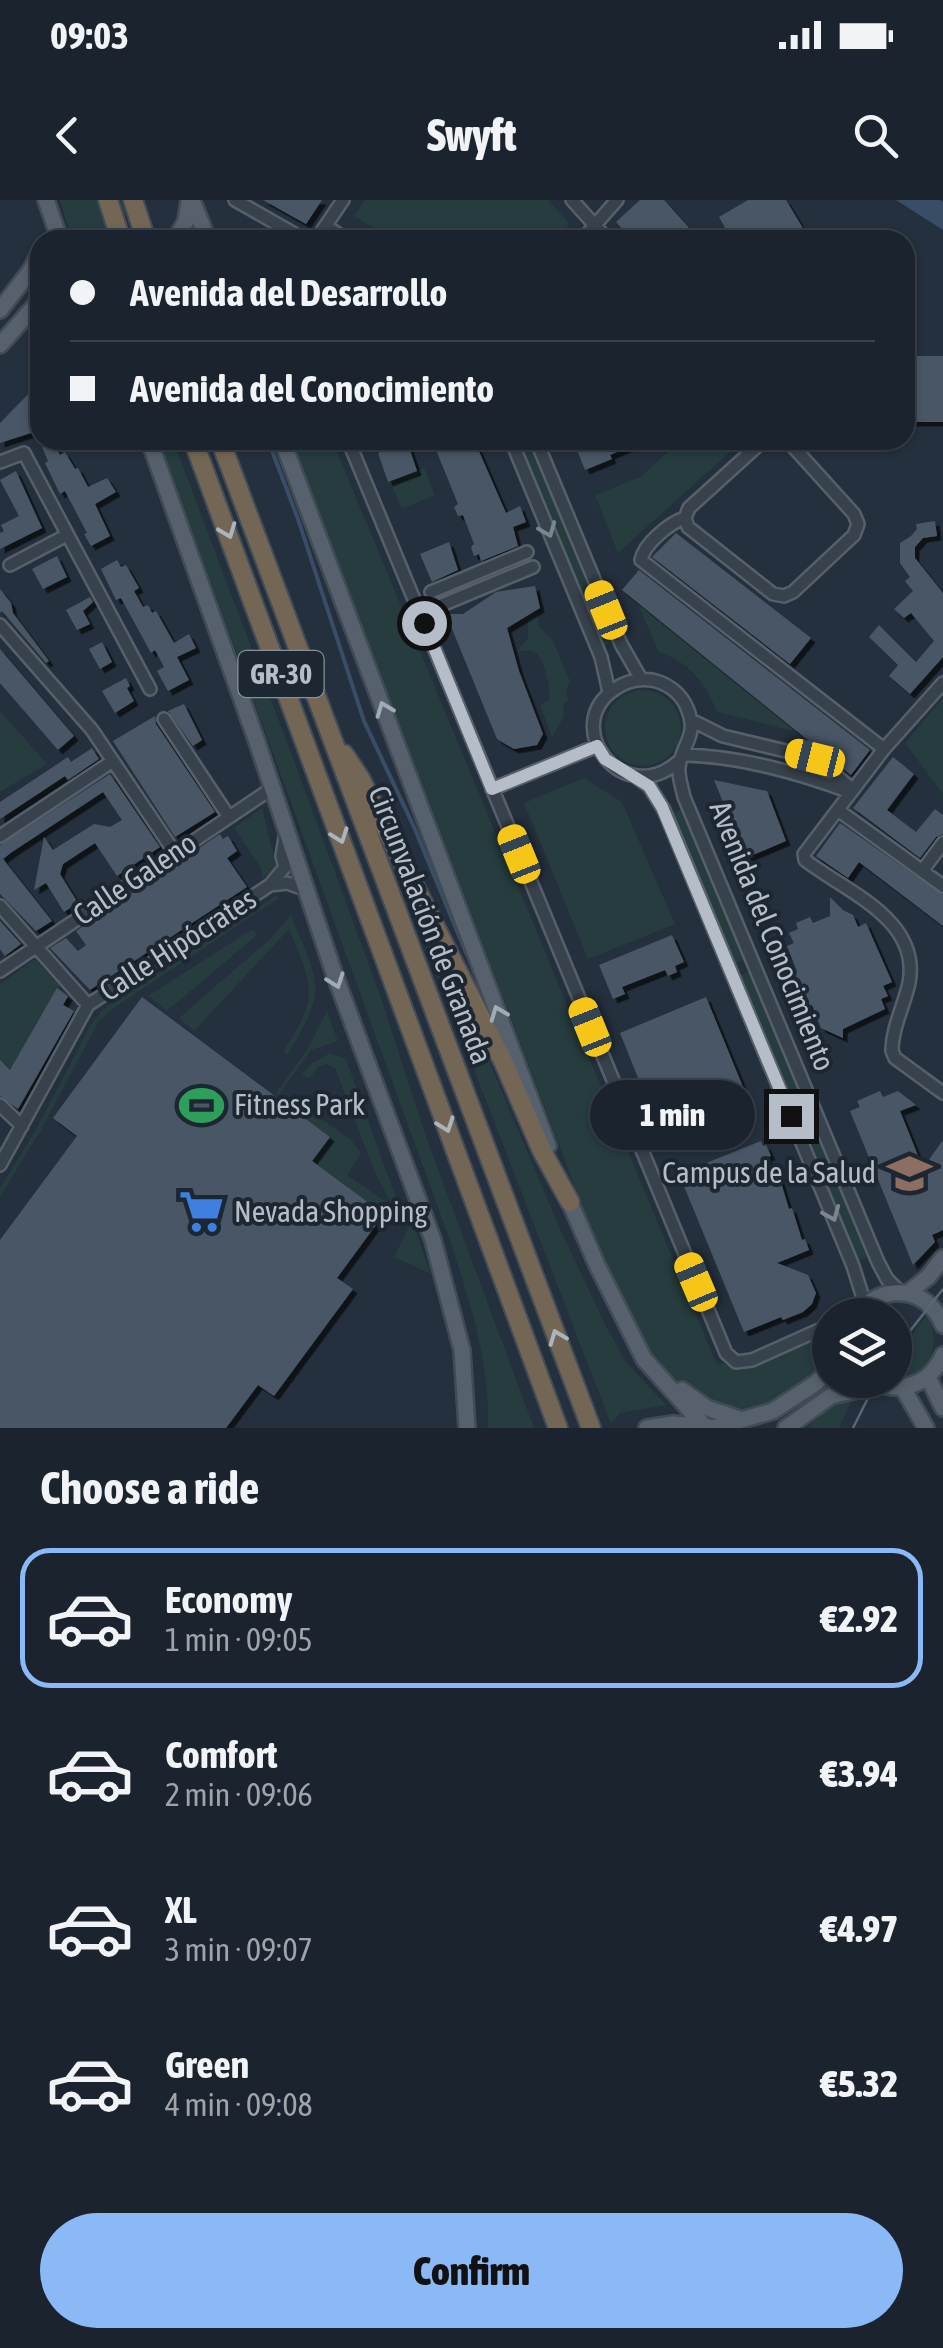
<!DOCTYPE html>
<meta charset="utf-8">
<style>
body{margin:0;font-family:"Asap Condensed",sans-serif;background:#28303a;color:#f1f3f6;height:100vh;display:flex;flex-direction:column;font-size:38px;white-space:nowrap}
*{box-sizing:border-box;margin:0}
p{font-size:32px;color:#a0a4aa}
.icon{flex:none;width:55px;height:55px;fill:none;stroke:currentColor;stroke-width:2;stroke-linecap:round;stroke-linejoin:round}
.map{position:relative;height:1228px;overflow:hidden}
.drawer{display:flex;flex-direction:column;background:#1b242e;flex:1}
.drawer>*{flex:none}
.hud{position:absolute;left:30px;top:30px;width:885px;height:220px;border-radius:30px;box-shadow:0 2px 8px #0004,0 0 0 2px #39414a;display:grid;align-content:center;height:220px;padding:0 40px;background:#1b242e}
.tools{position:absolute;left:812px;top:1098px;display:grid;gap:20px}
.tools a{display:grid;place-items:center;width:100px;height:100px;border-radius:50%;background:#1b242e;box-shadow:0 2px 8px #0004,0 0 0 2px #39414a;font-size:50px}
.end{position:absolute;width:45px;height:45px;margin:-22px;border:12px solid #b4bdc8;background:#111;box-shadow:0 0 0 5px #111}
.from{border-radius:50%}
.bubble{position:absolute;height:70px;border-radius:35px;background:#1b242e;box-shadow:0 2px 8px #0004,0 0 0 2px #39414a;font-size:32px;font-weight:800;line-height:70px;text-align:center}
.car{position:absolute;width:30px;height:60px;margin:-30px -15px;border-radius:12px;box-shadow:0 0 8px 2px #0007;background:linear-gradient(#f5c518 24%,#345 0 40%,#f5c518 0 76%,#345 0 86%,#f5c518 0)}
.hud b{display:flex;align-items:center;gap:35px;height:95px;font-size:38px}
.hud b+b{border-top:2px solid #39414a}
.hud i{width:25px;height:25px;background:#f1f3f6}
ul{padding:0;list-style:none}
li{display:flex;align-items:center;gap:30px;height:140px;margin:0 20px 15px;padding:0 20px;border:5px solid transparent;border-radius:30px}
li div{flex:1}
li b{display:block;font-size:38px}
li em{font-style:normal;font-weight:800}
li.selected{border-color:#8bb9f6}
li>.icon{width:90px;height:90px;stroke-width:1.5}
h2{padding:0 40px;font-size:45px;line-height:120px}
.button{display:flex;gap:20px;margin-top:auto;padding:20px 40px}
.button a{flex:1;height:115px;border-radius:60px;background:#8bb9f6;color:#111;font-size:40px;font-weight:800;line-height:115px;text-align:center}
.status{display:flex;justify-content:space-between;align-items:center;height:70px;padding:0 50px;background:#1b242e;direction:ltr}
.status svg{height:28px;fill:currentColor}
header{display:flex;justify-content:space-between;align-items:center;height:130px;padding:0 40px;background:#1b242e;font-size:45px;font-weight:800}
.map>svg:first-child{display:block}
.green{fill:#263c3e}
.water{fill:#394e66}
.lines{fill:none;stroke-linecap:round;stroke-linejoin:round}
.stream{stroke:#394e66;stroke-width:4}
.building{fill:#4a5766;filter:url(#shadow)}
.minor-casing{stroke:#56606b;stroke-width:16}
.major-casing{stroke:#414b56;stroke-width:20}
.highway-casing{stroke:#434d58;stroke-width:22}
.minor{stroke:#38424d;stroke-width:11}
.major{stroke:#56616d;stroke-width:15}
.highway{stroke:#736655;stroke-width:18}
.tram{stroke:#5a6674;stroke-width:2.5}
.oneway{stroke:#7c8691}
.oneway2{stroke:#aeb4bc}
.oneway3{stroke:#a1abb6}
.route{stroke:#b4bdc8;stroke-width:12}
.labels{text-anchor:middle;stroke-width:8;stroke-linejoin:round;paint-order:stroke}
.shield{fill:#1d2732;stroke:#87909b;stroke-width:2.5}
.shield-label{font-size:28px;font-weight:bold;fill:#b4bdc8}
.street-label{font-size:30px;fill:#b4bdc8;stroke:#1d2732}
.poi-label{font-size:30px;fill:#b4bdc8;stroke:#1d2732;text-anchor:start}
</style>
<div class="status"><b>09:03</b><svg viewBox="0 0 49 12"><path d="M0 12V9h3v3zM5 12V6h3v6zM10 12V3h3v9zM15 12V0h3v12zM26 1h20v11H26zM47 4h2v5h-2z"/></svg></div>
<header><svg class="icon" aria-label="back" viewBox="0 0 24 24"><path d="M15 5l-7 7 7 7"/></svg>Swyft<svg class="icon" aria-label="search" viewBox="0 0 24 24"><circle cx="10" cy="10" r="6"/><path d="M15 15l6 6"/></svg></header>
<div class="map">
<svg width="943" height="1228" viewBox="0 0 943 1228">
<defs>
<filter id="shadow"><feDropShadow dx="4.5" dy="4.5" stdDeviation="0" flood-color="#0009"/></filter>
</defs>
<rect width="100%" height="100%" fill="#24303d"/>
<path class="green" d="M60,0H141L106,37L107,40H80L68,27Z
M365,0H548L570,24L552,40H393L354,16Z
M159,240H173L299,574L380,795L425,934L534,1228H488C490,1159 468,1096 447,1032Z
M292,240H332L717,1165L723,1163L740,1171L817,1139L828,1144C830,1161 811,1175 798,1185C785,1193 773,1204 758,1208C714,1221 660,1174 640,1138C627,1116 617,1092 606,1069Z
M517,240H529L613,442L602,447Z
M681,240H743L618,353L595,295L640,277Z
M424,268L435,295L402,309L390,282Z
M638,404L782,520L798,532L717,512C704,480 690,464 658,451Z
M537,414L539,427L552,439L570,481L566,490L568,501L563,505L564,516L552,538L540,505L549,500C551,488 544,456 533,451C528,450 522,452 517,451L528,438V418Z
M605 528a38 38 0 1 1 76 0a38 38 0 1 1-76 0Z
M943,498V594L905,543Z
M0,511L47,564L0,592Z
M584,578L622,602L675,724L588,759L524,603Z
M262,608L277,668L262,678V670L234,628Z
M683,609L745,759L735,764L672,613Z
M393,660L472,821L560,1029L606,1126L626,1162L666,1205L620,1213L611,1224Z
M277,695L279,698L111,810L99,821L41,930L0,997V988L37,928L90,826L104,808Z
M291,715C319,785 329,786 288,854L283,852C319,795 314,790 289,729L194,831L179,818L271,738Z
M251,730H255L256,736L167,811L148,796Z
M35,759L60,785L10,873L0,864V784Z
M750,771L868,1057L857,1061L739,776Z
M327,811L338,841L311,850L278,896L276,893L309,847Z
M330,853L346,859L400,1009L395,1010L375,973L335,868L326,864L318,867L309,879L302,874L312,863Z
M288,895L352,941L361,953L347,975L385,1001L379,1010L312,961L330,937L283,902Z
M412,1021L431,1074L394,1057Z
M927,1115C943,1144 930,1177 895,1179V1158Z
M854,1196L839,1228H807L826,1209Z"/>
<path class="water" d="M896,0H940L943,2V30Z"/>
<g class="lines">
<path class="stream" d="M268,240L298,319L364,521L414,627L467,755"/>
</g>
<path class="building" d="M263,0H322L306,24Z
M640,0H664L700,40H632L616,22Z
M748,0H786L810,40H747L743,33L732,40L719,17Z
M910,156H943V222H911Z
M40,182V230L0,243V223Z
M432,240H474L506,313L520,306L526,322L513,327L518,346L481,361L479,354L474,356L471,347L474,344L463,315L458,316L454,307L458,304Z
M573,240H645L610,255L612,259L585,270Z
M53,242L60,255L65,252L75,269L78,268L88,287L107,278L116,292L95,304L110,336L91,346L84,334L87,333L65,291L60,294L45,263L48,261L42,247Z
M404,242L408,244L417,271L388,282L378,253Z
M16,271L42,328L0,349V333L4,331L1,325L19,316L0,280Z
M935,321L937,336L923,338L915,347V358L943,393V457L910,494L889,476L898,465L869,437L879,425L916,462L934,441L911,413L904,418L894,409L913,391L905,381L910,377L900,363V343L911,336L917,329L916,324Z
M676,333L811,438L790,464L652,357Z
M449,342L458,370L432,382L420,354Z
M57,356L67,377L43,389L32,369Z
M117,360L121,367L126,365L139,388L134,391L143,407L148,405L152,413L156,411L174,443L189,434L196,448L177,457L189,480L168,491L157,471L164,467L155,450L151,453L121,398L116,400L101,369Z
M639,370L870,550L851,575L622,390Z
M535,386L540,408L507,428L519,471L543,534L537,545L514,549L497,539L446,414H463L496,392Z
M0,389L11,403L13,413L49,461L46,463L2,411L0,413Z
M90,397L93,402L83,411L90,424L77,430L66,410Z
M102,442L112,462L100,469L89,449Z
M0,449L74,536L58,550L0,483Z
M126,478L130,486L127,488L134,501L115,513L102,491Z
M184,504L202,540L193,546L168,511Z
M155,516L156,524L215,612L175,637L113,541Z
M92,548L99,559L68,580L65,576L0,619V602L68,557L71,562Z
M893,557L914,574L887,610L916,632L935,609L943,615V634L936,637L920,658L853,608Z
M110,574L160,647L117,676L95,643L63,664L60,674L78,703L64,712L46,683L34,690L44,637L53,650L94,624L110,627L122,620L103,592L12,652L3,659L52,721L36,731L0,694V645Z
M714,580L767,591L786,641L746,658Z
M840,623L943,695V726L859,662L848,678L816,656Z
M220,634L223,639L228,636L237,651L227,658L247,687L90,790L50,748L66,738L78,751L86,745L76,731Z
M830,697L843,710L853,715L858,727L866,723L892,782L883,786L888,796L881,799L885,809L843,829V838L821,828L812,805L808,807L791,767L795,766L787,746L794,743L789,733L798,729L796,723L810,717L813,723L830,716Z
M0,721L21,744L5,756L0,749Z
M672,735L684,762L675,766L677,772L668,776L665,770L622,787L625,794L613,799L599,765Z
M57,788L68,796L63,805L74,811L18,909L0,896V860L10,870Z
M142,797L330,937L312,961L384,1014L337,1078L353,1089L274,1196L258,1185L226,1228H0V1040L77,936L53,918Z
M706,797L748,899L661,935L620,833Z
M880,891L883,897L898,891L916,905L900,911L923,968L943,940V1030L932,1035L935,1042L913,1065L850,911L860,907L857,901Z
M761,941L763,946L766,945L771,956L767,957L776,978L779,976L789,1009L792,1008L802,1040L805,1039L809,1050L777,1063L808,1075L816,1093L812,1104L803,1112L783,1120L781,1117L744,1132L679,974Z"/>
<g class="lines">
<defs>
<path id="minor" d="M235,0L305,40
M572,0L608,40
M326,26L347,40
M316,40L343,0
M582,40L617,0
M348,240L726,1153L736,1162L752,1160L830,1125
M511,240L601,457L609,492
M536,240L621,444L641,479
M764,240L689,308L685,318C669,323 644,344 641,360L884,549
M351,248L364,240
M0,262L24,253L150,489
M685,318L688,327L773,394L784,396L793,392L854,335L858,324L854,314L787,240
M10,365L67,335
M431,392L527,352
M437,407L533,367
M0,425L92,530L175,653
M943,483L884,549L804,654L805,660C846,692 921,719 909,783C904,806 892,828 892,851L895,858L943,893
M164,519L229,617
M691,520L723,536L815,558L853,590
M684,555C738,556 799,573 850,592
M679,561C623,611 559,526 615,489C626,481 638,478 652,480C667,483 681,493 687,508C699,536 682,543 679,567C678,577 682,587 684,597L878,1062L887,1079L900,1092
M635,576L649,586L664,610L853,1066L865,1104
M492,589L597,546
M838,610L943,686
M0,636L113,561
M922,671L943,643
M270,685L287,683L304,689
M0,706L88,805
M0,771L271,589
M0,905L22,926
M0,965L88,805L270,685L285,667L282,656L286,632"/>
<path id="major" d="M46,0L60,40
M192,0L208,40
M175,40L186,21L189,0
M0,110L31,70L40,52
M0,145L40,100
M149,240L256,539L334,773L433,1040L462,1150L467,1228
M282,240L548,946
M565,991L597,1065L644,1159L704,1226
M908,1093L928,1077L943,1058
M856,1115C881,1083 927,1085 943,1125
M928,1177L943,1208
M873,1181C902,1195 930,1184 943,1155
M903,1188L926,1228
M682,1190L707,1208L737,1218
M647,1228L673,1224L708,1227
M713,1228L773,1211L816,1183L830,1168
M786,1228L831,1196L880,1185"/>
<path id="highway" d="M108,0L121,40
M133,0L146,40
M193,240L558,1228
M220,240L591,1228
M344,554L360,578L503,861L542,951L570,1002"/>
</defs>
<use href="#minor" class="minor-casing"/>
<use href="#major" class="major-casing"/>
<use href="#highway" class="highway-casing"/>
<use href="#minor" class="minor"/>
<use href="#major" class="major"/>
<use href="#highway" class="highway"/>
<path class="tram" d="M895,1150L943,1089
M853,1228L877,1180"/>
</g>
<defs><path id="oneway-chevron" d="M-2-3.5L2.5 0L-2 3.5" fill="none" stroke-width="1.6" stroke-linecap="round" stroke-linejoin="round" transform="scale(2.5)"/></defs>
<g class="oneway">
<use href="#oneway-chevron" transform="translate(548 330) rotate(68)"/>
<use href="#oneway-chevron" transform="translate(832 1014) rotate(67)"/>
</g>
<g class="oneway2">
<use href="#oneway-chevron" transform="translate(228 331) rotate(69)"/>
<use href="#oneway-chevron" transform="translate(340 636) rotate(70)"/>
<use href="#oneway-chevron" transform="translate(446 925) rotate(70)"/>
<use href="#oneway-chevron" transform="translate(557 1137) rotate(-111)"/>
</g>
<g class="oneway3">
<use href="#oneway-chevron" transform="translate(384 509) rotate(-111)"/>
<use href="#oneway-chevron" transform="translate(336 781) rotate(70)"/>
<use href="#oneway-chevron" transform="translate(498 813) rotate(-111)"/>
</g>
<g class="lines">
<path class="route" d="M424,423L492,589L597,546L605,559L649,586L662,607L791,916"/>
</g>
<defs>
<symbol id="stadium-bare" viewBox="-9 -9 18 18"><path d="M0-5a6.5 5 0 1 0 0 10a6.5 5 0 1 0 0-10ZM-3.5-1.8h7v3.6h-7Z" fill="#2e9e5b" stroke="#1d2732" stroke-width="2.5" paint-order="stroke"/></symbol>
<symbol id="university-bare" viewBox="-9 -9 18 18"><path d="M0-5L7-2L0 1L-7-2ZM-4 1L0 2.5L4 1V4Q0 6-4 4Z" fill="#8d6e63" stroke="#1d2732" stroke-width="2.5" paint-order="stroke"/></symbol>
<symbol id="supermarket-bare" viewBox="-9 -9 18 18"><path d="M-6-5.5h2.5l.6 2H6L4.5 2H-2.5L-4.4-4H-6ZM-1.5 3.2a1.3 1.3 0 1 0 .1 0ZM3 3.2a1.3 1.3 0 1 0 .1 0Z" fill="#3f7fe0" stroke="#1d2732" stroke-width="2.5" paint-order="stroke"/></symbol>
</defs>
<g fill-rule="evenodd">
<use href="#stadium-bare" x="170" y="874" width="63" height="63"/>
<use href="#university-bare" x="878" y="942" width="63" height="63"/>
<use href="#supermarket-bare" x="170" y="980" width="63" height="63"/>
</g>
<g class="labels">
<rect class="shield" x="238.5" y="451" width="85" height="46" rx="8"/>
<g class="shield-label">
<text x="281" y="484">GR-30</text>
</g>
<g class="street-label">
<text transform="translate(135 679) rotate(-34)" y="10">Calle Galeno</text>
<text transform="translate(430 725) rotate(69)" y="10">Circunvalación de Granada</text>
<text transform="translate(772 736) rotate(68)" y="10">Avenida del Conocimiento</text>
<text transform="translate(178 745) rotate(-33)" y="10">Calle Hipócrates</text>
</g>
<g class="poi-label">
<text x="234" y="915">Fitness Park</text>
<text x="876" y="983" text-anchor="end">Campus de la Salud</text>
<text x="234" y="1022">Nevada Shopping</text>
</g>
</g>
</svg>
<div class="tools">
<a><svg class="icon" aria-label="layers" viewBox="0 0 24 24"><path d="M12 4l9 5-9 5-9-5zM3 14l9 5 9-5"/></svg></a>
</div>
<i class="end from" style="left:424px;top:423px"></i>
<i class="end" style="left:791px;top:916px"></i>
<div class="bubble" style="left:590px;top:880px;width:165px">1 min</div>
<i class="car" style="left:606px;top:410px;rotate:338deg"></i>
<i class="car" style="left:815px;top:558px;rotate:284deg"></i>
<i class="car" style="left:519px;top:654px;rotate:338deg"></i>
<i class="car" style="left:590px;top:827px;rotate:338deg"></i>
<i class="car" style="left:696px;top:1082px;rotate:337deg"></i>
<div class="hud">
<b><i class="from"></i>Avenida del Desarrollo</b>
<b><i></i>Avenida del Conocimiento</b>
</div>
</div>
<section class="drawer">
<h2>Choose a ride</h2>
<ul>
<li class="selected"><svg class="icon" aria-label="car" viewBox="0 0 24 24"><path d="M5 17H2v-5l4-1 3-4h7l3 4 3 1v5h-3M9 17h6M6 11h13"/><circle cx="7" cy="17" r="2"/><circle cx="17" cy="17" r="2"/></svg><div><b>Economy</b><p>1 min · 09:05</p></div><em>€2.92</em></li>
<li><svg class="icon" aria-label="car" viewBox="0 0 24 24"><path d="M5 17H2v-5l4-1 3-4h7l3 4 3 1v5h-3M9 17h6M6 11h13"/><circle cx="7" cy="17" r="2"/><circle cx="17" cy="17" r="2"/></svg><div><b>Comfort</b><p>2 min · 09:06</p></div><em>€3.94</em></li>
<li><svg class="icon" aria-label="car" viewBox="0 0 24 24"><path d="M5 17H2v-5l4-1 3-4h7l3 4 3 1v5h-3M9 17h6M6 11h13"/><circle cx="7" cy="17" r="2"/><circle cx="17" cy="17" r="2"/></svg><div><b>XL</b><p>3 min · 09:07</p></div><em>€4.97</em></li>
<li><svg class="icon" aria-label="car" viewBox="0 0 24 24"><path d="M5 17H2v-5l4-1 3-4h7l3 4 3 1v5h-3M9 17h6M6 11h13"/><circle cx="7" cy="17" r="2"/><circle cx="17" cy="17" r="2"/></svg><div><b>Green</b><p>4 min · 09:08</p></div><em>€5.32</em></li>
</ul>
<div class="button"><a>Confirm</a></div>
</section>
